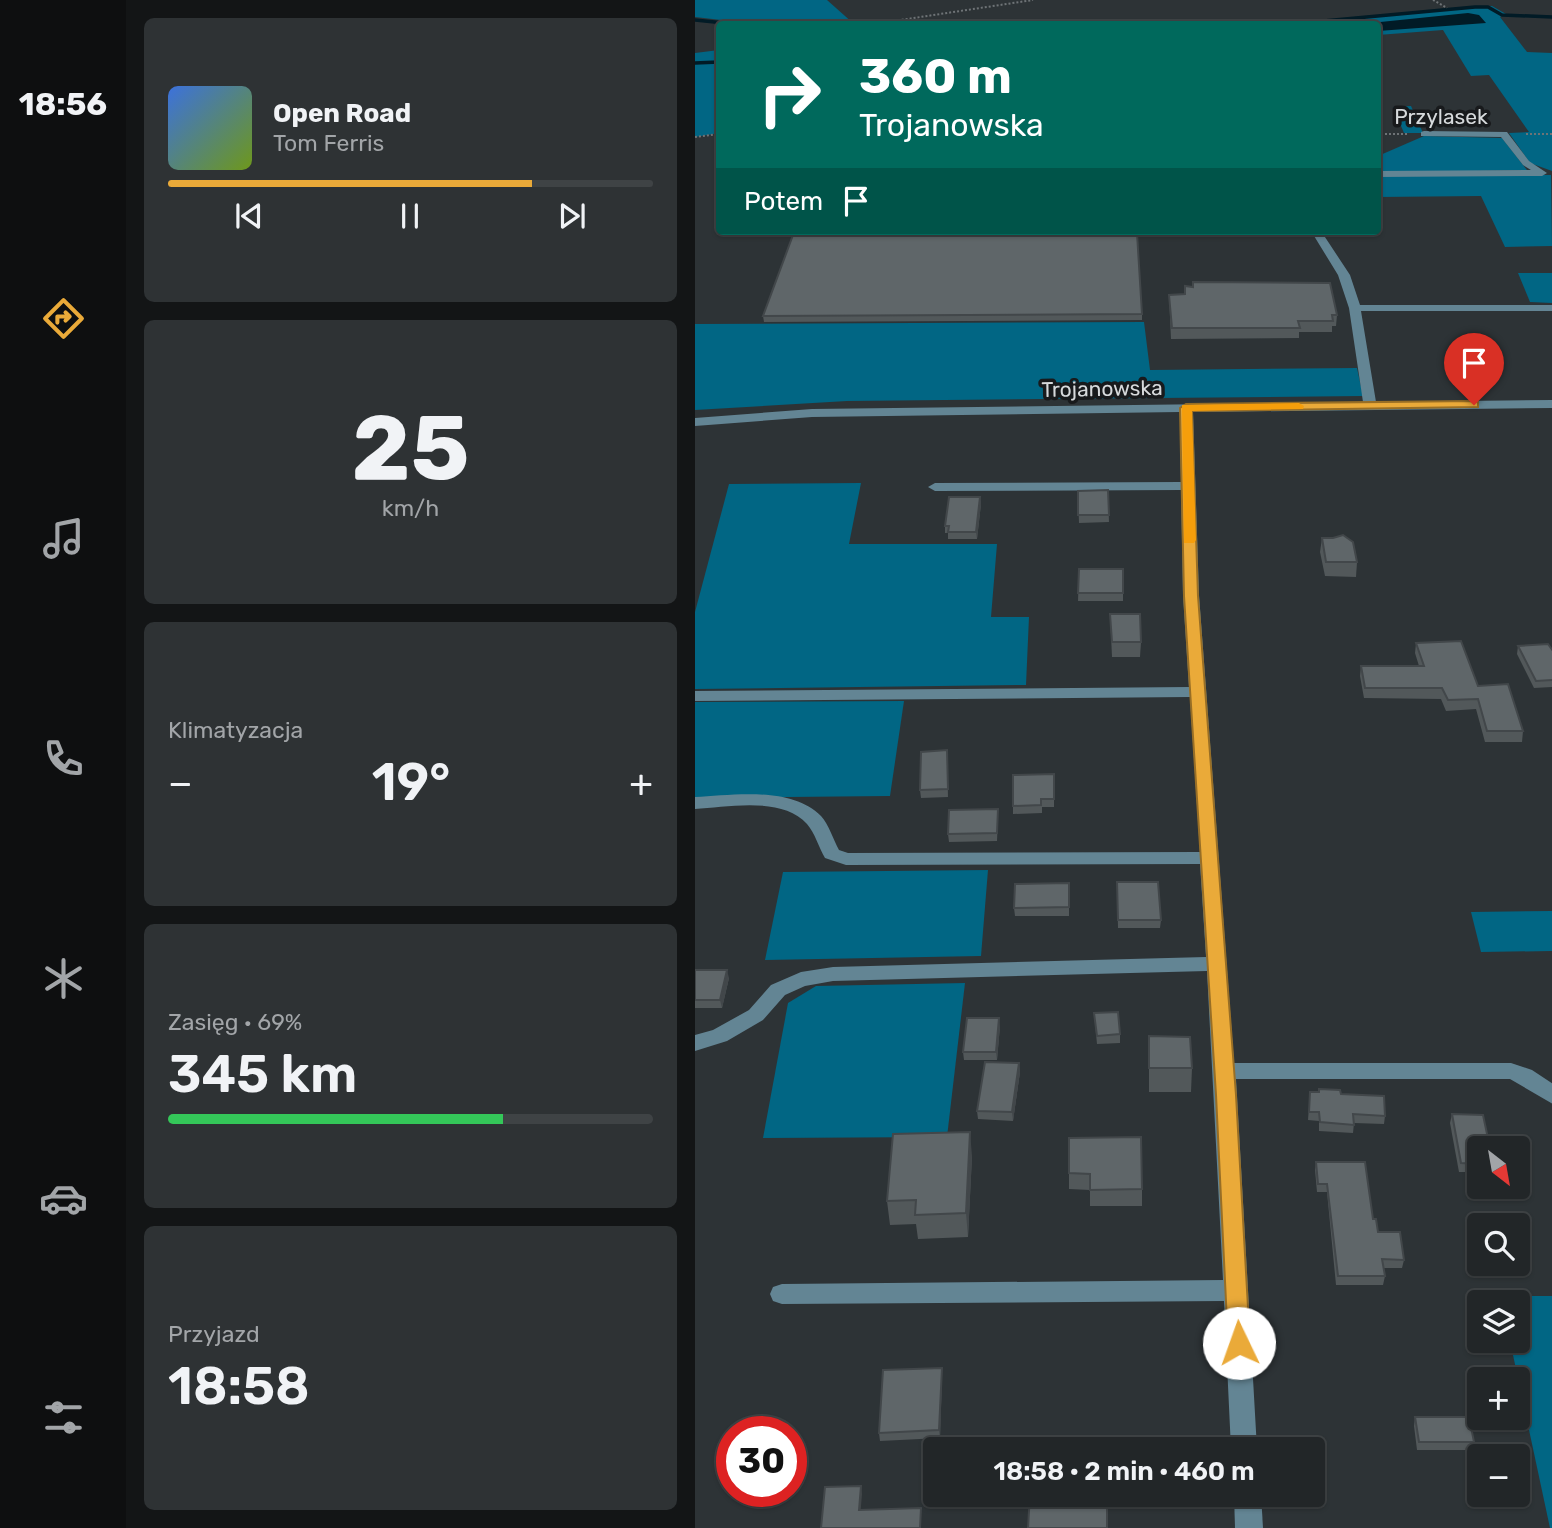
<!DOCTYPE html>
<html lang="pl">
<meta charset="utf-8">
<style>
:root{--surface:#222628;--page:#2e3234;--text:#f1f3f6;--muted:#a2a5a8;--line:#3f4345;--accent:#eaaa39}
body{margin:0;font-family:Rubik,sans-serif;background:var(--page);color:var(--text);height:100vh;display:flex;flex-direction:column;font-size:26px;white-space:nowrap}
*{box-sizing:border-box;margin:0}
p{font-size:23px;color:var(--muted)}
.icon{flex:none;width:38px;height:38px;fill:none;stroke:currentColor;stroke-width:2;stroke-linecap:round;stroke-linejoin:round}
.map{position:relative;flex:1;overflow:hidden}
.details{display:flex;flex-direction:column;gap:18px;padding:18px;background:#131516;width:569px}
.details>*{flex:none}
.guide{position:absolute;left:21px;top:21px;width:665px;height:214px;border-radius:7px;box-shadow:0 2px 5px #0004,0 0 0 2px var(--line);background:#00695c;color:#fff;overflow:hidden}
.needle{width:46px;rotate:149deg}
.fabs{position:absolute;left:772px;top:1136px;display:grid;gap:14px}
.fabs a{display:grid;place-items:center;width:63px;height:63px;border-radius:7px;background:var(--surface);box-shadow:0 2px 5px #0004,0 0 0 2px var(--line);font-size:35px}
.speed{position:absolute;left:21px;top:1416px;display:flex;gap:14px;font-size:35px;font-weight:700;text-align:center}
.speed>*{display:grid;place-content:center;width:91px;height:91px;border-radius:50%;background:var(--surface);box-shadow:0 2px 5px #0004,0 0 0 2px var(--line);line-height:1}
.speed .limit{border:10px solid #d22;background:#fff;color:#111}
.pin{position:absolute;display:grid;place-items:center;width:60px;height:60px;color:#fff;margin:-72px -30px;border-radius:50% 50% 50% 0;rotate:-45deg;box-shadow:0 0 7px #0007}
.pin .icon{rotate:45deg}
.me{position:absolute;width:77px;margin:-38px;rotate:357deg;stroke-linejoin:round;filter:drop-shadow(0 0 5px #0008)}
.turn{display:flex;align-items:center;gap:24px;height:147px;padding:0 28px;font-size:32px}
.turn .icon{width:91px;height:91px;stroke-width:2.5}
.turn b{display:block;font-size:49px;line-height:60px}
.then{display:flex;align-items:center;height:66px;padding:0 28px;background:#0003;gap:14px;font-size:26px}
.big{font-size:52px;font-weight:600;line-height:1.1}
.details .widget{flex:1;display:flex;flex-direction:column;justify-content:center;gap:10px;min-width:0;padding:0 24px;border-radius:10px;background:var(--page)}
.details .dial{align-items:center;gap:0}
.dial b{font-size:91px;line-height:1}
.song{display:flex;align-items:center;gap:21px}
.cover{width:84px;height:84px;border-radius:10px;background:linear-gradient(135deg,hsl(220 70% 55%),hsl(80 70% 35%))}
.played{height:7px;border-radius:4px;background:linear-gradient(90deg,var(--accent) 75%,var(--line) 75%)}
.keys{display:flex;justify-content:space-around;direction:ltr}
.heat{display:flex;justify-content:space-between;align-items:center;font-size:38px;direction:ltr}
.charge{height:10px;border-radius:5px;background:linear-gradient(90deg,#34c759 69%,var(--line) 0)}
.trip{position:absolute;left:228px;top:1437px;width:402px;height:70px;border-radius:7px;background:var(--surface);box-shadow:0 2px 5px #0004,0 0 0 2px var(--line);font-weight:600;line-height:70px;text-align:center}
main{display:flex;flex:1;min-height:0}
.menu{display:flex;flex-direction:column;width:126px;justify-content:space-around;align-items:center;background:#0e0f10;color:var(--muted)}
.menu .icon{width:49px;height:49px}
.menu .on{color:var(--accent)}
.menu b{font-size:32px;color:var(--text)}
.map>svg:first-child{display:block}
.green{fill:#016684}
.water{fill:#011b26}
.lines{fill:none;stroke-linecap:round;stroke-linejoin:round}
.stream{stroke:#011b26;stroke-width:3.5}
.path{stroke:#6e7376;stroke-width:2;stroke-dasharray:2 2;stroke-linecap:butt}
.minor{fill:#638594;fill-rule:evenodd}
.wall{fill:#52585a}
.shaded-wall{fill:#42474a}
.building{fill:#5f6669;stroke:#42474a;stroke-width:2}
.route{fill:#eaaa39;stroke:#986e25;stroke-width:2}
.slow{fill:#f59e0b}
.labels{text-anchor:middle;stroke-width:7;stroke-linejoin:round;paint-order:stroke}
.far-street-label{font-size:21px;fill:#d7dadc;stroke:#181a1c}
</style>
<main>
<nav class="menu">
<b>18:56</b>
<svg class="icon on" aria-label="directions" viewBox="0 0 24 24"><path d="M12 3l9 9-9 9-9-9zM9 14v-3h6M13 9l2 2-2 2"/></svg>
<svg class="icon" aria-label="music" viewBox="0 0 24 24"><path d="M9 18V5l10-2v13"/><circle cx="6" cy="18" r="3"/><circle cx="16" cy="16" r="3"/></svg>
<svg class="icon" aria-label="phone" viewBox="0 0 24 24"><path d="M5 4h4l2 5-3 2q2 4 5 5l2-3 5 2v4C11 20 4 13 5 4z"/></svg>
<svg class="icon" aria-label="climate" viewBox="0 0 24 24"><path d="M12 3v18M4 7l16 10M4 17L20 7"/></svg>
<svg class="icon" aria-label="car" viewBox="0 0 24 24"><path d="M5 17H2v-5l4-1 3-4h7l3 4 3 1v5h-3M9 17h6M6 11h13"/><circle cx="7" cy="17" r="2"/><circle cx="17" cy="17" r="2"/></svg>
<svg class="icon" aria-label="filters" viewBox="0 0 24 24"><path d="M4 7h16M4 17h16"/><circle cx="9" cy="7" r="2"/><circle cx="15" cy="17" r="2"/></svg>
</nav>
<section class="details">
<div class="widget">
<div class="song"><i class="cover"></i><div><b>Open Road</b><p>Tom Ferris</p></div></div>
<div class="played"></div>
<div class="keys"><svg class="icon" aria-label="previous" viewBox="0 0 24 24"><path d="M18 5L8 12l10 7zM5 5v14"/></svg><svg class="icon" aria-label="pause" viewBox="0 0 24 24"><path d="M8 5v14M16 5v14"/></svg><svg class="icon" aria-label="next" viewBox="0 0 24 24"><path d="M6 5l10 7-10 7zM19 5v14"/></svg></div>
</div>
<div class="widget dial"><b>25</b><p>km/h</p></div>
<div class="widget"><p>Klimatyzacja</p>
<div class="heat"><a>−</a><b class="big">19°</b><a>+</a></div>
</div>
<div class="widget"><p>Zasięg · 69%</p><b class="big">345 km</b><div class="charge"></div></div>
<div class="widget"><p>Przyjazd</p><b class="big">18:58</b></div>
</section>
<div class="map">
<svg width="858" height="1528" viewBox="0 0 858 1528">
<rect width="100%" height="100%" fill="#2d3336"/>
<!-- green -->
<g class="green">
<polygon points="0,0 132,0 159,24 61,24 0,17"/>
<polygon points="797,6 811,14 805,17 832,52 857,53 857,171 835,163 814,133 834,132 794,75 776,76 748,30 683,35 682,24 586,24"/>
<polygon points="24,50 24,133 0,137 0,53"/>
<polygon points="716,106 728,133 709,133 698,107"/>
<polygon points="729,136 807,138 832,170 683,173 683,156"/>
<polygon points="682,175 856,175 857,246 810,247 786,196 683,197"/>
<polygon points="823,273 857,273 857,303 835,302"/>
<polygon points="449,322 455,370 662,368 668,396 152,401 0,410 0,324"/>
<polygon points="166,483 154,544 302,544 296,617 334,617 331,685 0,689 0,612 34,484"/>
<polygon points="209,701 195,796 0,798 0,702"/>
<polygon points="293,870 286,956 70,960 88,872"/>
<polygon points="857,911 857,951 786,952 776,912"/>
<polygon points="270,983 252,1137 68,1138 93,1003 121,986"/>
<polygon points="806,1296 857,1296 857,1528 855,1528 815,1341 822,1340 822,1302 807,1302"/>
</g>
<!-- water -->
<polygon class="water" points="773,13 784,15 791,23 683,31 682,24 666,24"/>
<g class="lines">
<!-- stream -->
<g class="stream">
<polyline points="0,20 39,24"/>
<polyline points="596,24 780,7 793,7 807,15 858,17"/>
<polyline points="0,63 24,62"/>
</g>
<!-- path -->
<g class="path">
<polyline points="738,0 752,8"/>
<polyline points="179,24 338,0"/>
<polyline points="682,134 713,134"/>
<polyline points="831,134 858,134"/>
<polyline points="0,137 24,134"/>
</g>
<!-- minor -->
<g class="minor">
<polygon points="729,131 812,132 834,161 852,173 847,176 682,177 682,171 836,170 828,165 806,137 726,136 726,132"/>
<path d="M616 231H626L655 275 665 305H858V311H666L681 402 858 400V408L498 412 504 595 539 1063H816L837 1070 858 1084V1104L815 1079H541L562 1449H536L529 1301 87 1304 78 1301 75 1294 78 1287 87 1284 528 1280 512 971 138 981 110 986 90 995 68 1020 32 1041 0 1051V1035L18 1030 54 1010 76 985 106 972 138 967 511 957 505 864 151 865 130 858C124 848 120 833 112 824 87 796 33 807 0 809V797C38 795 96 786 126 816 134 825 138 839 144 850L153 853 505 852 495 697 0 701V691L494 687 488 595 486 490 240 491 233 487 240 483 486 482 485 412 117 417 0 426V418L117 409 668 402 654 308 643 275Z"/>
<polygon points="539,1494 566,1494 568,1528 540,1528"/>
</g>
</g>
<!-- wall -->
<g class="wall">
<polygon points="474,295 642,315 641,326 637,326 637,332 604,332 604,338 476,339"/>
<polygon points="447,314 447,320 69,322 68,316"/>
<polygon points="413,490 414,522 384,523 383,491"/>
<polygon points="285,497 286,504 282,539 253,539 253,533 250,533 250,526"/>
<polygon points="627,538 662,562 661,577 630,576 625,552"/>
<polygon points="384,569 428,569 428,601 383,601"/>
<polygon points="415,614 446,642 445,657 417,657"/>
<polygon points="721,643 783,686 828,731 827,742 790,742 781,709 751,711 746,699 669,698 665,676 666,666 724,666 720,653"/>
<polygon points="823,646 858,651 858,687 839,688 822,654"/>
<polygon points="252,750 253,797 226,798 225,790"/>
<polygon points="359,774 359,807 347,807 347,813 318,814 318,806"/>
<polygon points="303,817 302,841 254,842 253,834"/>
<polygon points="422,882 466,920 465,928 423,928"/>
<polygon points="374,883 374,916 320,916 319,908"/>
<polygon points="0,970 34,978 27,1008 0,1008"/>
<polygon points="399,1013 425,1034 425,1043 402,1044"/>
<polygon points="305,1026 302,1060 269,1060 268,1052"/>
<polygon points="454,1036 497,1068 496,1092 454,1092"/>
<polygon points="324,1063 325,1072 318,1121 283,1119 282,1111"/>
<polygon points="615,1092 646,1094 690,1116 689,1124 659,1123 658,1133 624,1131 624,1121 613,1120"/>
<polygon points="757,1114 784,1148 784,1172 764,1172 755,1123"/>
<polygon points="374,1138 447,1189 447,1206 395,1206 395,1190 374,1189"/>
<polygon points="277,1156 273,1237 223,1239 221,1224 195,1225 192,1201"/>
<polygon points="621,1162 678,1219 683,1232 709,1260 707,1268 688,1268 690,1276 688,1285 641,1285 632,1192 622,1192 620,1170"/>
<polygon points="247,1376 245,1438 185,1441 184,1433"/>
<polygon points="720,1417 779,1442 777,1450 722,1450 719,1426"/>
</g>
<!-- shaded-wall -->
<g class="shaded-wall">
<polygon points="285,497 286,504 282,539 281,532"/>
<polygon points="32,970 34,978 27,1008 25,1000"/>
<polygon points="304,1018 305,1026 302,1060 301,1052"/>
<polygon points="324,1063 325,1072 318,1121 317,1112"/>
<polygon points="275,1132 277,1156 273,1237 271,1213"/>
<polygon points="247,1368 247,1376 245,1438 244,1430"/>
<polygon points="166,1486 167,1494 165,1518 164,1510"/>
</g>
<!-- building -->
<g class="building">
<polygon points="442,233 447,314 68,316 98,235"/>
<polygon points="498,282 635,283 642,315 637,315 638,321 603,321 605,328 477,328 474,295 490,294 490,286 498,287"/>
<polygon points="413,490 414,515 383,515 383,491"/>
<polygon points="254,497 285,497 281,532 253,532 254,526 250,526"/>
<polygon points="648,535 658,542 662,562 631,562 627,538 638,538"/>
<polygon points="384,569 428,569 428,593 383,593"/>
<polygon points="415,614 445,614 446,642 417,642"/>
<polygon points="766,641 783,686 813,684 828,731 792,731 783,699 753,700 747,688 670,688 666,666 729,666 721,643"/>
<polygon points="853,644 858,651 858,680 841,681 823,646"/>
<polygon points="252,750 253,789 225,790 226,752"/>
<polygon points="359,774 359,799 346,799 346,805 318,806 318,775"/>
<polygon points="303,809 302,833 253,834 254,810"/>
<polygon points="422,882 463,882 466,920 423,920"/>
<polygon points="374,883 374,907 319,908 320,884"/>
<polygon points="0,970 32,970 25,1000 0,1000"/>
<polygon points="423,1012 425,1034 402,1036 399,1013"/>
<polygon points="272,1018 304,1018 301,1052 268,1052"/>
<polygon points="454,1036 495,1037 497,1068 454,1068"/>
<polygon points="290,1062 324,1063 317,1112 282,1111"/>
<polygon points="624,1089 645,1090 646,1094 689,1096 690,1116 658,1114 659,1125 625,1122 624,1112 614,1112 615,1092 624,1092"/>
<polygon points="757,1114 788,1115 795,1148 784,1148 784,1164 766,1163"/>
<polygon points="275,1132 271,1213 220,1215 221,1200 192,1201 198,1134"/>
<polygon points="446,1137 447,1189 395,1190 395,1174 374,1173 374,1138"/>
<polygon points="621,1162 670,1162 678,1219 681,1219 683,1232 705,1232 709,1260 687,1259 690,1276 643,1276 632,1184 623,1184"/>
<polygon points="247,1368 244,1430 184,1433 188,1370"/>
<polygon points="720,1417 774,1417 779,1442 724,1442"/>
<polygon points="166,1486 164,1510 226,1508 225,1528 126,1528 130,1487"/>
<polygon points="335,1494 385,1494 385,1504 412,1504 412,1528 333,1528"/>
</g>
<!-- route -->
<polygon class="route" points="779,401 783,402 783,407 497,411 503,596 541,1095 555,1343 552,1350 544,1353 536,1350 533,1343 521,1095 489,596 485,408 491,404"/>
<!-- slow -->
<polygon class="slow" points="604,403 609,406 608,409 497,411 501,540 499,543 489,543 487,405"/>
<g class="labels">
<!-- far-street labels -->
<g class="far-street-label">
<text x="746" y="124">Przylasek</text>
<text transform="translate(407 389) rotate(-1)" y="7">Trojanowska</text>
</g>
</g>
</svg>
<div class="fabs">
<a><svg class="needle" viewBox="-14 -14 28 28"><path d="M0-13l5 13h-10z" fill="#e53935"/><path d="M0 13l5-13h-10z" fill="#a2a5a8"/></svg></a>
<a><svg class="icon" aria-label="search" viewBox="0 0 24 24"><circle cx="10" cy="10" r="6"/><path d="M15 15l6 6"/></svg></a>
<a><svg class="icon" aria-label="layers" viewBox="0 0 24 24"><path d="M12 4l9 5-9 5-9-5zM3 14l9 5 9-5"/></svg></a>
<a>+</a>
<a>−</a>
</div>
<div class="speed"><div class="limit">30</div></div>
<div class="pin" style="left:779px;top:405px;background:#d93025"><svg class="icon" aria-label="arrive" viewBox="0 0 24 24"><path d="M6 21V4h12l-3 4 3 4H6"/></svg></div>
<svg class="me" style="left:544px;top:1343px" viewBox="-20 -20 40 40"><circle r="19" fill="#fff"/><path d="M0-13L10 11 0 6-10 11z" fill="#eaaa39"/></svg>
<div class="trip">18:58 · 2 min · 460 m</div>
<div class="guide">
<div class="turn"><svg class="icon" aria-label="right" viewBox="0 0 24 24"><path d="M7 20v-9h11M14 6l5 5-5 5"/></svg><div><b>360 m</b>Trojanowska</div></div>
<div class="then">Potem<svg class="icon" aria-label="arrive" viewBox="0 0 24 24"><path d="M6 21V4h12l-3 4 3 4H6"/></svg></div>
</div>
</div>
</main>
